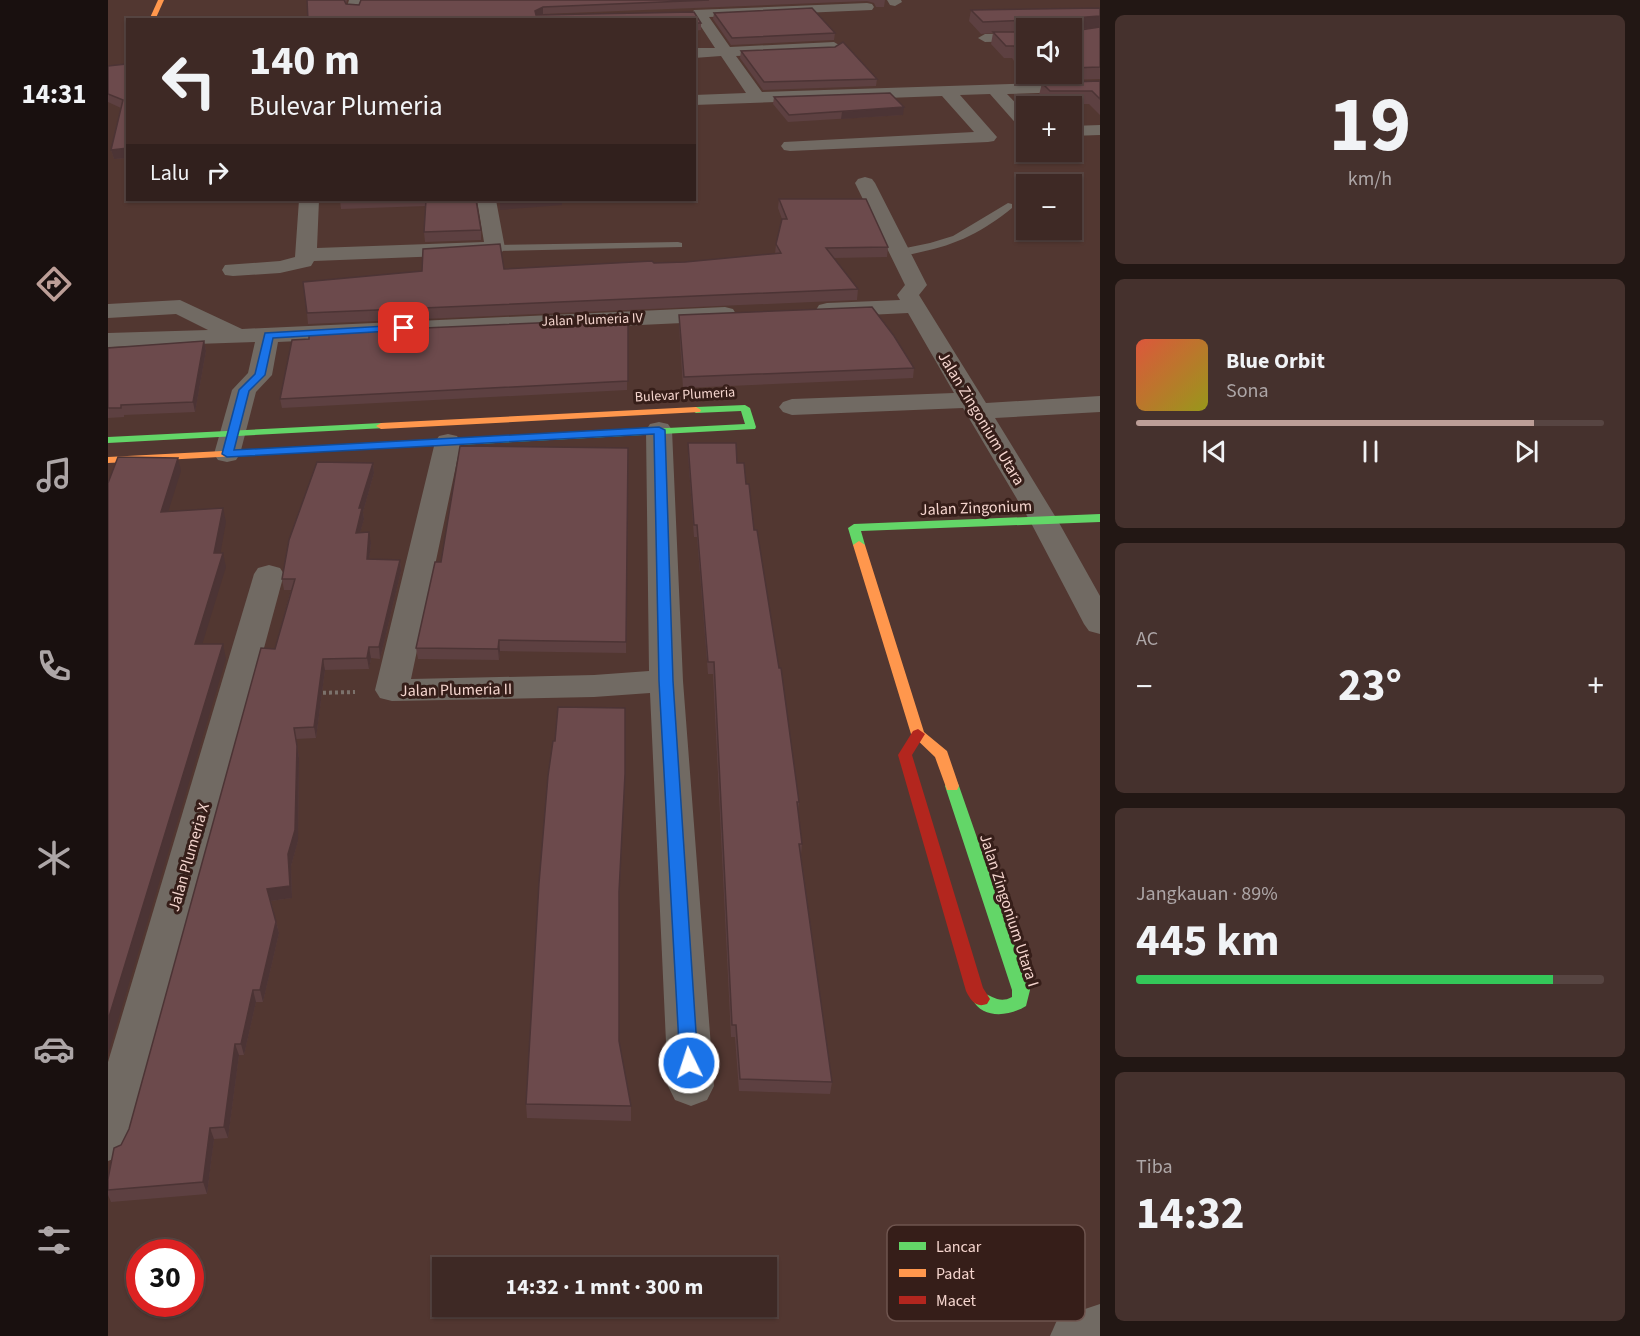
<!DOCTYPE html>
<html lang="id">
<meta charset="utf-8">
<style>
:root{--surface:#3e2925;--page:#45312d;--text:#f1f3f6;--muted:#ada6a7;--line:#574542;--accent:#bc9e97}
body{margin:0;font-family:"Source Sans 3",sans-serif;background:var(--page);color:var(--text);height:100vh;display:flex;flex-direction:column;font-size:22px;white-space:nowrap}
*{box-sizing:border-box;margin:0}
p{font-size:20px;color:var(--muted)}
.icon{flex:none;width:33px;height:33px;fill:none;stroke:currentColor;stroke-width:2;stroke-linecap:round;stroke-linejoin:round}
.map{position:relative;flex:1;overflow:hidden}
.sheet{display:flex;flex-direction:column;gap:15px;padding:15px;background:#221714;width:540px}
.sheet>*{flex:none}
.banner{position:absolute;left:18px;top:18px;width:570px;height:183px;border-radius:0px;box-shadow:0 2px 4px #0004,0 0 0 2px var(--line);background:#3e2925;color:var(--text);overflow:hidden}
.controls{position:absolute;left:908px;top:18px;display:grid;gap:12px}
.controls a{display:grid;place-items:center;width:66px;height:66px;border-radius:0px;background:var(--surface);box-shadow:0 2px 4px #0004,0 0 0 2px var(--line);font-size:30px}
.speed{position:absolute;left:18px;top:1239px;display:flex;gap:12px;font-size:30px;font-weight:700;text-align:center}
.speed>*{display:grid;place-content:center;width:78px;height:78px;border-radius:50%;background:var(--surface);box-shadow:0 2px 4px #0004,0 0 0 2px var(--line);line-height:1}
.speed .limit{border:9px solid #d22;background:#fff;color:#111}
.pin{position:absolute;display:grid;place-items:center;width:51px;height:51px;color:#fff;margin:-26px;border-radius:12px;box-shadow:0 3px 9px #0006}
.me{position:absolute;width:66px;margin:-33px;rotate:356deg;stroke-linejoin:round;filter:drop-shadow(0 0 4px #0008)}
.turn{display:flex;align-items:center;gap:21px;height:126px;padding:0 24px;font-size:27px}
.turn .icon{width:78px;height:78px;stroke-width:2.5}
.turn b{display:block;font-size:42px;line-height:51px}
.then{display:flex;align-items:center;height:57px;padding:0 24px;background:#0003;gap:12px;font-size:22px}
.big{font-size:45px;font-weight:700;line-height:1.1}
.sheet .widget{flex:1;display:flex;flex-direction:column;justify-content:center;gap:9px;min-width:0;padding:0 21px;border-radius:9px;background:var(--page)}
.sheet .dial{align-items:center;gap:0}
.dial b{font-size:78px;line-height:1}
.song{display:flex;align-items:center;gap:18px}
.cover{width:72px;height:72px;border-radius:9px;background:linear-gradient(135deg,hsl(10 70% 55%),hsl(60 70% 35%))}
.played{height:6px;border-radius:3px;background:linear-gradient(90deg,var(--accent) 85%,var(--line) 85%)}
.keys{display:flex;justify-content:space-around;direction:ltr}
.heat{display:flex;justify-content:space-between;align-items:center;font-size:33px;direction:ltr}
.charge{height:9px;border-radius:4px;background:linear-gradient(90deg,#34c759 89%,var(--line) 0)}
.trip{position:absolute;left:324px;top:1257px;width:345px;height:60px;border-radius:0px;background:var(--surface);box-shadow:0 2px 4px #0004,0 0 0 2px var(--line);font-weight:700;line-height:60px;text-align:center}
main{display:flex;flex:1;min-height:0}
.dock{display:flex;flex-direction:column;width:108px;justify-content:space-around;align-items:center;background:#19100f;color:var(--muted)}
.dock .icon{width:42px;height:42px}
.dock .on{color:var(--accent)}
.dock b{font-size:27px;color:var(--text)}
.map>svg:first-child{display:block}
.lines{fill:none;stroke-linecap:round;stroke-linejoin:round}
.path{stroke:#7c726c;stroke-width:4;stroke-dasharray:3 3;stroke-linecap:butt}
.lane{fill:#716a63;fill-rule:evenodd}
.street{fill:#716a63;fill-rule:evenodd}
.fast{fill:#63d668;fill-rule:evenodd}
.slow{fill:#ff974d;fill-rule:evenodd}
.jam{fill:#b3261e;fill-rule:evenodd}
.wall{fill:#5d4041;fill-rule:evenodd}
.shaded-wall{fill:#4c3435}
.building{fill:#6c4a4c;stroke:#4c3435;stroke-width:1.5}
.route{fill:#1a73e8;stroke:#114b97;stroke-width:1.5}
.labels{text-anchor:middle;stroke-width:6;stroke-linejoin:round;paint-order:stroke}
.far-street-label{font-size:14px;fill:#f5d5ce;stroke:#361e19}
.street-label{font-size:16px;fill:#f5d5ce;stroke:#361e19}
.key{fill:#361e19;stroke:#6f554f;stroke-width:1.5}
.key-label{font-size:16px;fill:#f5d5ce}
</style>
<main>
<nav class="dock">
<b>14:31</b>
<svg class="icon on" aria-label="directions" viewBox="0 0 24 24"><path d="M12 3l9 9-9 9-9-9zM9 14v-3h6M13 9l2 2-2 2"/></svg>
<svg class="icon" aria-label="music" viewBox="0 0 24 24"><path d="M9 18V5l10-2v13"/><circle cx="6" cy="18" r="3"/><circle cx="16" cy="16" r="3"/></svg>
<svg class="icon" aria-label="phone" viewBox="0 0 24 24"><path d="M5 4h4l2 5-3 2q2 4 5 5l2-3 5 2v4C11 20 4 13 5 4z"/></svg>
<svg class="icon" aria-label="climate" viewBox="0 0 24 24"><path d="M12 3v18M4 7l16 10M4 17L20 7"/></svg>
<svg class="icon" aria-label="car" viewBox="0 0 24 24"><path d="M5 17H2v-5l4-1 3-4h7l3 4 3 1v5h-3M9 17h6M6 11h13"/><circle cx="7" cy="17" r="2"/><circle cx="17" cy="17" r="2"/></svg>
<svg class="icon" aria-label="filters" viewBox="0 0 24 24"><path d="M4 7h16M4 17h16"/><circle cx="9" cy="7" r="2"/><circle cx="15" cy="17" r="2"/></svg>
</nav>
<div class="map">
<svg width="992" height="1336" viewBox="0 0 992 1336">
<rect width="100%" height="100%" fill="#523731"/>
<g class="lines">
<!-- path -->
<polyline class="path" points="209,693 247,692"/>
<!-- lane -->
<g class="lane">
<path d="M900 203 904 204V208C876 231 848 245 813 252 804 254 793 258 786 252L788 250 822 243 845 236Z"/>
<polygon points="570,242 574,243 574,247 387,251 381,248 387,245"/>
</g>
<!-- street -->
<g class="street">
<polygon points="241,0 255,0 251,10 241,10 239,7"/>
<polygon points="779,0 793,0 794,2 787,6 782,5"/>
<polygon points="759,3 764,4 766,7 764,10 601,17 622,47 726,42 734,47 726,52 628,56 654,92 992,81 992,91 899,94 918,114 918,129 912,128 882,94 852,95 889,137 886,141 880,142 682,151 676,150 673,146 676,142 866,132 834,96 586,105 586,95 638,93 613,56 586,58 586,48 607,48 584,13 586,10"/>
<polygon points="918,33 918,41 877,42 870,38 877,34"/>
<polygon points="992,125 992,135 963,136 963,126"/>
<polygon points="757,177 764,179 767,183 819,285 811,295 878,403 992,396 992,412 887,418 950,521 992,596 992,634 981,631 976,624 922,521 855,408 684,415 675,412 671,407 675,402 684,399 846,393 800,313 719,317 711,315 708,310 711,305 719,303 792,300 789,295 797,285 747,183 750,179"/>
<polygon points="191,200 211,200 209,248 376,242 369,200 388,200 397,248 394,252 387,254 206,261 203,266 172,273 125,276 117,275 114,270 117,265 172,261 187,257"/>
<polygon points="72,300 134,329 617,307 625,309 628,314 625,319 617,321 170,342 164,375 148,392 132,454 128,460 119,462 110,460 106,454 124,390 140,373 147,342 0,347 0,333 100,330 68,314 0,318 0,304"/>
<polygon points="551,422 560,424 564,430 575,681 606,1086 599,1100 583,1106 567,1100 560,1086 542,693 486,697 284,701 272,698 267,690 327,442 331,436 340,434 349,436 353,442 303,679 486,675 541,671 538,430 542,424"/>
<polygon points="161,565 172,568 176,574 23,1140 16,1155 0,1161 0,1062 146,574 150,568"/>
<polygon points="992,1304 992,1336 942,1336 950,1318"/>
</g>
<!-- fast -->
<g class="fast">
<polygon points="637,405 642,408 648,427 647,429 349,445 344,442 349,439 637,424 633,411 588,413 583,410 588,407"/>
<polygon points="273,423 278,426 277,428 0,443 0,437"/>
<polygon points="992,514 992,522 753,531 757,545 751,549 745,545 740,528 746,524"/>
<path d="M844 781 849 782 851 786 922 990 918 1006C902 1016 875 1020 864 999L867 994 873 992C885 996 891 1004 904 997V990L837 786 839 782Z"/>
</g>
<!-- slow -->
<g class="slow">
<polygon points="50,0 56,0 47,20 41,20"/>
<polygon points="588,407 593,410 592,412 273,429 268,426 273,423"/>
<polygon points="349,439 354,442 353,444 0,463 0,457"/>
<polygon points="751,541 757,545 816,732 839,751 851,786 849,790 839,790 827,757 803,734 745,545"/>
</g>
<!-- jam -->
<path class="jam" d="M810 729 817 734 804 755 875 988 882 999 879 1004C868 1008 863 1001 858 991L790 755 805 731Z"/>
</g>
<!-- wall -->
<g class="wall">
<polygon points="199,0 239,0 238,4 251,5 253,0 777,0 776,7 768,7 766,3 759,1 435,14 433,15 586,12 593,23 593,30 586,31 586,20 200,20"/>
<path d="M992 8V27L965 30 966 31 992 27V79L920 81 904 58H896L883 44 885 33 873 34 861 21 863 10ZM918 28H963V74H918Z"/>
<polygon points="606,13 727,33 726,40 623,45 605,19"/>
<polygon points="633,51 769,79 768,86 655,90 632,58"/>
<polygon points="20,61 20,158 6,159 3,150 13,108 0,102 0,66 18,64"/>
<polygon points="992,81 992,115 981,104 939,104 931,95 934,83"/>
<polygon points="666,97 795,115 680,122 665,104"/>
<polygon points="671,199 780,247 779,257 726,258 750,289 749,300 200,324 199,313 396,269 577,262 667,254 668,244 674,219 670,208"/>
<polygon points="232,200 368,200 373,230 373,240 317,242 316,232 318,206 233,209"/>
<polygon points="571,315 806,368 805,378 575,388 571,325"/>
<polygon points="520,319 519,390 174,408 172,399 201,339"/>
<polygon points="96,341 98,351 87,412 16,415 16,417 0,418 0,348"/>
<polygon points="580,443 629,463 638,484 691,802 690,810 694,844 693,855 724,1082 722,1094 631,1091 627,1037 623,1037 605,674 600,674 589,537 586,537 580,454"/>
<polygon points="520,448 518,653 392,651 391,660 310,659 308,648 333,562"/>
<polygon points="265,463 266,473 255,512 256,519 252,533 263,543 261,560 292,560 293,571 272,659 263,658 261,669 217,670 208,738 188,739 191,758 190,841 183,866 184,898 163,901 171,933 155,1002 148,1002 136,1055 131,1055 120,1138 106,1139 99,1194 3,1202 0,1195 0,1179 13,1145 21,1129 167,649 183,590 176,590 174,579"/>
<polygon points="516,789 511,904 511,1041 523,1106 523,1121 419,1118 418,1104"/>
</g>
<!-- shaded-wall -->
<g class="shaded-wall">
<polygon points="435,7 435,14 427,18 427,11"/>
<polygon points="992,16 992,27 963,30 963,20 965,18"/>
<polygon points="796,107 795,115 733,119 734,112"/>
<polygon points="20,148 20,158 6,159 3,150"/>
<polygon points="411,200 454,200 454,205 392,210 392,201"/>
<polygon points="96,341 98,351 87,412 85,402"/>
<polygon points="70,458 73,471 56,525 53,512"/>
<polygon points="265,463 266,473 255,512 256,519 249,544 248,533 251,508"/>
<polygon points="115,508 118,522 110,567 106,553"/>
<polygon points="261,532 263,543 260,570 259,559"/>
<polygon points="115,553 118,567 90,658 87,644"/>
<polygon points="292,560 293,571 272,659 271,647"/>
<polygon points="391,640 392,651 391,660 390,649"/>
<polygon points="115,644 118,659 0,1054 0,1020"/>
<polygon points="261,647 263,658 261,669 259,658"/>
<polygon points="215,659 217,670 208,738 206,727"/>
<polygon points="186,728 191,758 190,841 183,866 184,898 162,901 159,889 180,854"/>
<polygon points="168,922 171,933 155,1002 152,990"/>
<polygon points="145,990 148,1002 136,1055 133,1044"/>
<polygon points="127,1044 131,1055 120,1138 116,1127"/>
<polygon points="102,1128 106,1139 99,1194 95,1182"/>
</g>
<!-- building -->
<g class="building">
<polygon points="199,0 236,0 238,4 251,5 253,0 601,0 435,7 427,11 428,15 586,12 593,23 586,23 586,20 200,20"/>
<polygon points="704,8 727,33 624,38 606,13"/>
<polygon points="992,8 992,16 965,18 963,20 963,28 966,31 992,27 992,67 963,68 963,28 922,28 922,20 875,22 863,10"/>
<polygon points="885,32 918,32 918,63 906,46 898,46"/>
<polygon points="735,42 769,79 656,82 633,51 727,47"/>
<polygon points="20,61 20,148 3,150 15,100 0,94 0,66 18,64"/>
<polygon points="992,81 992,99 984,91 942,91 934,83"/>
<polygon points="782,93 796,107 681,115 666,97"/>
<polygon points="671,199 758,199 780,247 718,248 750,289 199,313 195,282 314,271 315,249 392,244 396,269 544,261 546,263 577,262 673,253 668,244 674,219 679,219"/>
<polygon points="318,200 368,200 373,230 316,232"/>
<polygon points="391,200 411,200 392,201"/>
<polygon points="764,307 786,336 806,368 576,377 571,315"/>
<polygon points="520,319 520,381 172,399 184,340 201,339 201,333"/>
<polygon points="96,341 85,402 13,405 13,408 0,408 0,348"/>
<polygon points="580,443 628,443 629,463 636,463 638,484 641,484 646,530 649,530 671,668 673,668 691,802 689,802 694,844 691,844 724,1082 632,1079 628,1025 624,1025 606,662 600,662 589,525 586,525"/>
<polygon points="352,446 520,448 518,642 391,640 390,649 308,648 327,562 333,562"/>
<polygon points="10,457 70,458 53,512 115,508 106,553 115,553 87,644 115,644 0,1020 0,483"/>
<polygon points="209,462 265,463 251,508 254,508 248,533 261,532 259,559 292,560 271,647 261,647 259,658 215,659 206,727 186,728 189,746 187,830 180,854 182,886 159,889 168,922 152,990 145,990 133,1044 127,1044 116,1127 102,1128 95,1182 0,1190 0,1179 6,1148 13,1145 21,1129 153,648 167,649 187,579 174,579 181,540"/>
<polygon points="450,707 517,708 517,774 511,892 511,1041 523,1106 418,1104 431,883 440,776 445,741 447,741"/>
</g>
<!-- route -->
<polygon class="route" points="296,325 300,328 299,330 165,338 157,375 141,391 126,450 551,427 557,430 565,681 590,1063 588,1068 581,1071 575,1068 572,1063 551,681 546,434 119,457 114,454 131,390 147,374 157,333"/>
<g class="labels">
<!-- far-street labels -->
<g class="far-street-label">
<text transform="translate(484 319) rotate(-2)" y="5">Jalan Plumeria IV</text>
<text transform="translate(577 394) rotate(-3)" y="5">Bulevar Plumeria</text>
</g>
<!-- street labels -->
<g class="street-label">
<text transform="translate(874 418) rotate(59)" y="6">Jalan Zingonium Utara</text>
<text transform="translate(868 507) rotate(-2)" y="6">Jalan Zingonium</text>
<text transform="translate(348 689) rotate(-1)" y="6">Jalan Plumeria II</text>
<text transform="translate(80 857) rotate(-74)" y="6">Jalan Plumeria X</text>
<text transform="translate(902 910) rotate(72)" y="6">Jalan Zingonium Utara I</text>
</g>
</g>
<!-- legend -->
<rect x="779" y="1225" width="198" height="96" rx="9" class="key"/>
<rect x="791" y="1242" width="27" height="8" fill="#63d668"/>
<rect x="791" y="1269" width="27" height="8" fill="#ff974d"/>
<rect x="791" y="1296" width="27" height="8" fill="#b3261e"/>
<g class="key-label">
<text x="828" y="1252">Lancar</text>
<text x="828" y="1279">Padat</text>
<text x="828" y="1306">Macet</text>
</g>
</svg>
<div class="controls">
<a><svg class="icon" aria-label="sound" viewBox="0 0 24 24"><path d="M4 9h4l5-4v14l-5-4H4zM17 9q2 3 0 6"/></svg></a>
<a>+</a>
<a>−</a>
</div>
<div class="speed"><div class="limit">30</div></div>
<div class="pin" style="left:296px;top:328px;background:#d93025"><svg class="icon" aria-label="arrive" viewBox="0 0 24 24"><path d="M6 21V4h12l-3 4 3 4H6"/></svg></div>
<svg class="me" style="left:581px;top:1063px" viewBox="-20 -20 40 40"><circle r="17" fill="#1a73e8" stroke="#fff" stroke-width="3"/><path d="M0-11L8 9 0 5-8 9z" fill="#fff"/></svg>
<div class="trip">14:32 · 1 mnt · 300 m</div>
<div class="banner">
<div class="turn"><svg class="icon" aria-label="left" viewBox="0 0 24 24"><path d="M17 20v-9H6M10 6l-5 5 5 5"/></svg><div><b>140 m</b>Bulevar Plumeria</div></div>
<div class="then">Lalu<svg class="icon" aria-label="right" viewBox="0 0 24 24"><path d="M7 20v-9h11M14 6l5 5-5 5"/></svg></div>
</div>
</div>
<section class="sheet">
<div class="widget dial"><b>19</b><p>km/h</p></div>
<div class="widget">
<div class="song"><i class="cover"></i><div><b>Blue Orbit</b><p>Sona</p></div></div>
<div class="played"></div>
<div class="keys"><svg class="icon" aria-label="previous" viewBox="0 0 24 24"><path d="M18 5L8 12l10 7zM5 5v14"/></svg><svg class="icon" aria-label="pause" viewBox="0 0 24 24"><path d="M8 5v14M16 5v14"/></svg><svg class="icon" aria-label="next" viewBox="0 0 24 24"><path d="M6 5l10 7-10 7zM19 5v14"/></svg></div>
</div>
<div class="widget"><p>AC</p>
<div class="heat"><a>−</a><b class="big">23°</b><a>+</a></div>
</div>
<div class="widget"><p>Jangkauan · 89%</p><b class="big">445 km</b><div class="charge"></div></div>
<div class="widget"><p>Tiba</p><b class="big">14:32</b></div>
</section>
</main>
